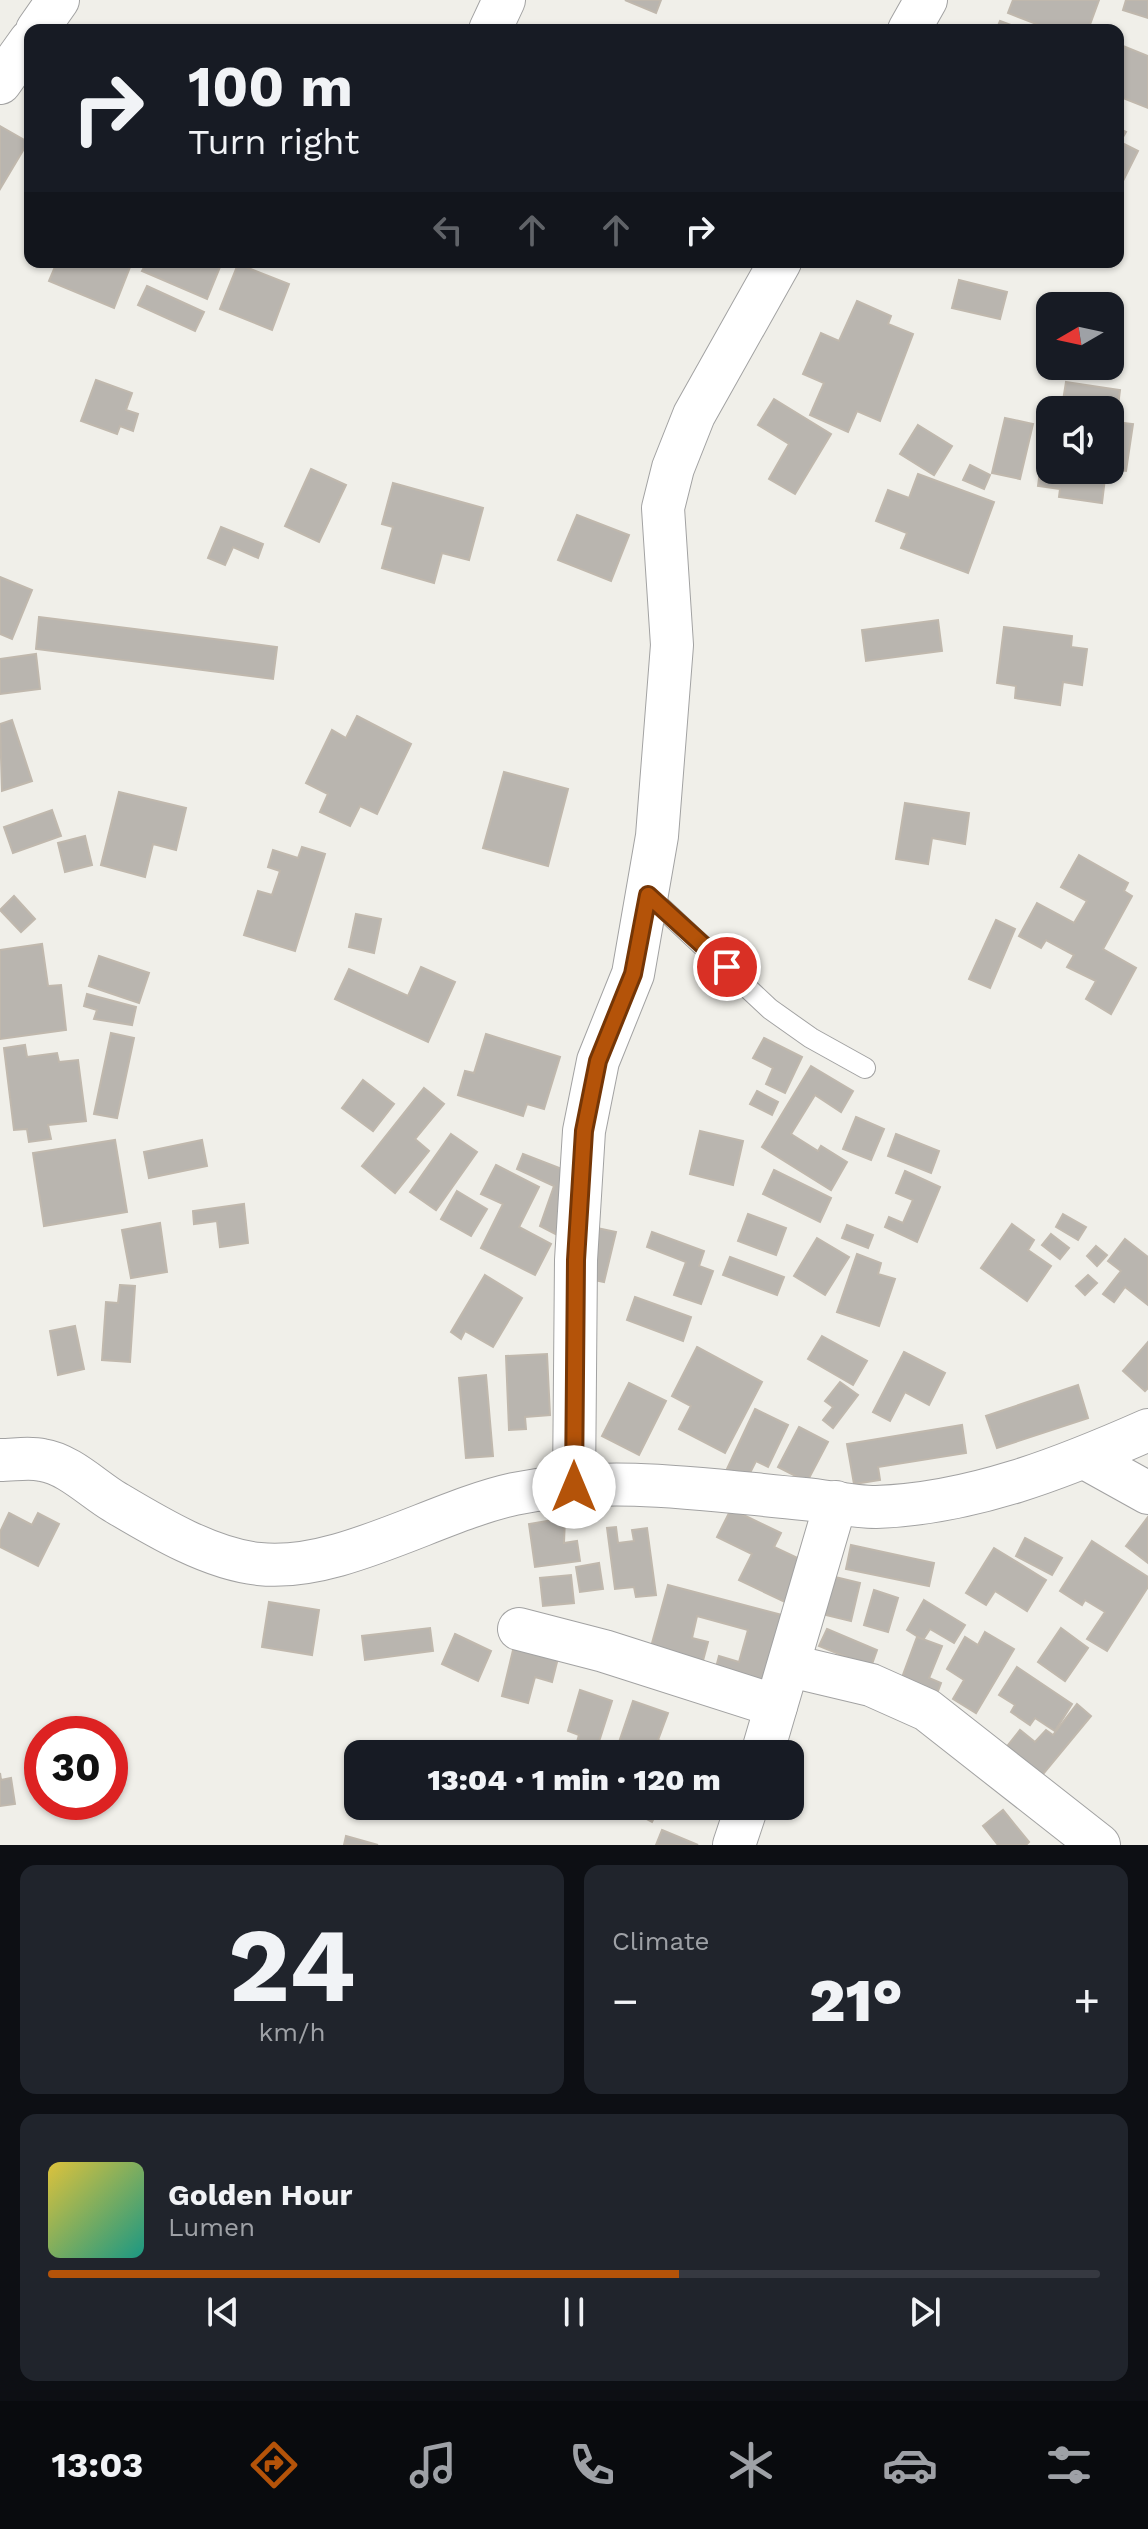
<!DOCTYPE html>
<meta charset="utf-8">
<style>
:root{--surface:#171b24;--page:#20242c;--text:#f1f3f6;--muted:#9ea1a6;--line:#363941;--accent:#b45309}
body{margin:0;font-family:"Work Sans",sans-serif;background:var(--page);color:var(--text);height:100vh;display:flex;flex-direction:column;font-size:30px;white-space:nowrap}
*{box-sizing:border-box;margin:0}
p{font-size:26px;color:var(--muted)}
.icon{flex:none;width:44px;height:44px;fill:none;stroke:currentColor;stroke-width:2;stroke-linecap:round;stroke-linejoin:round}
.map{position:relative;height:1845px;overflow:hidden}
.panel{display:flex;flex-direction:column;gap:20px;padding:20px;background:#0d0f14;flex:1}
.panel>*{flex:none}
.hud{position:absolute;left:24px;top:24px;width:1100px;height:244px;border-radius:16px;box-shadow:0 2px 6px #0004;background:#171b24;color:var(--text);overflow:hidden}
.needle{width:52px;rotate:261deg}
.fabs{position:absolute;left:1036px;top:292px;display:grid;gap:16px}
.fabs a{display:grid;place-items:center;width:88px;height:88px;border-radius:16px;background:var(--surface);box-shadow:0 2px 6px #0004;font-size:40px}
.speed{position:absolute;left:24px;top:1716px;display:flex;gap:16px;font-size:40px;font-weight:700;text-align:center}
.speed>*{display:grid;place-content:center;width:104px;height:104px;border-radius:50%;background:var(--surface);box-shadow:0 2px 6px #0004;line-height:1}
.speed .limit{border:12px solid #d22;background:#fff;color:#111}
.pin{position:absolute;display:grid;place-items:center;width:68px;height:68px;color:#fff;margin:-34px;border:4px solid #fff;border-radius:50%;box-shadow:0 2px 8px #0007}
.me{position:absolute;width:88px;margin:-44px;rotate:0deg;stroke-linejoin:round;filter:drop-shadow(0 0 6px #0008)}
.turn{display:flex;align-items:center;gap:28px;height:168px;padding:0 32px;font-size:36px}
.turn .icon{width:104px;height:104px;stroke-width:2.5}
.turn b{display:block;font-size:56px;line-height:68px}
.lanes{display:flex;align-items:center;height:76px;padding:0 32px;background:#0003;justify-content:center;gap:40px;direction:ltr}
.lanes .off{opacity:.35}
.big{font-size:60px;font-weight:800;line-height:1.1}
.panel .card{flex:1;display:flex;flex-direction:column;justify-content:center;gap:12px;min-width:0;padding:0 28px;border-radius:16px;background:var(--page)}
.panel .dial{align-items:center;gap:0}
.dial b{font-size:104px;line-height:1}
.song{display:flex;align-items:center;gap:24px}
.cover{width:96px;height:96px;border-radius:12px;background:linear-gradient(135deg,hsl(50 70% 55%),hsl(170 70% 35%))}
.played{height:8px;border-radius:4px;background:linear-gradient(90deg,var(--accent) 60%,var(--line) 60%)}
.keys{display:flex;justify-content:space-around;direction:ltr}
.heat{display:flex;justify-content:space-between;align-items:center;font-size:44px;direction:ltr}
.panel .tiles{flex:1;display:grid;gap:20px;grid-template-columns:1fr 1fr}
.card:last-child{grid-column:span 2}
.trip{position:absolute;left:344px;top:1740px;width:460px;height:80px;border-radius:16px;background:var(--surface);box-shadow:0 2px 6px #0004;font-weight:800;line-height:80px;text-align:center}
.tab-bar{display:flex;height:128px;justify-content:space-around;align-items:center;background:#090b0e;color:var(--muted)}
.tab-bar .icon{width:56px;height:56px}
.tab-bar .selected{color:var(--accent)}
.tab-bar b{font-size:36px;color:var(--text)}
.map>svg:first-child{display:block}
.building{fill:#b9b5af;stroke:#c0b8ad;stroke-width:2}
.lines{fill:none;stroke-linecap:round;stroke-linejoin:round}
.service-casing{stroke:#a2a2a2;stroke-width:22}
.minor-casing{stroke:#a2a2a2;stroke-width:44}
.service{stroke:#fff;stroke-width:20}
.minor{stroke:#fff;stroke-width:42}
.route-casing{stroke:#753606;stroke-width:20}
.route{stroke:#b45309;stroke-width:14}
</style>
<div class="map">
<svg width="1148" height="1845" viewBox="0 0 1148 1845">
<rect width="100%" height="100%" fill="#f0efe9"/>
<!-- building -->
<g class="building">
<polygon points="625,0 661,0 656,13"/>
<polygon points="1013,0 1099,0 1088,30 1052,30 1008,13"/>
<polygon points="1126,0 1148,0 1148,18 1123,10"/>
<polygon points="1000,21 1025,30 996,30"/>
<polygon points="1118,44 1148,56 1148,108 1118,96"/>
<polygon points="0,126 28,142 0,189"/>
<polygon points="1118,128 1126,132 1120,142 1138,151 1122,183 1118,181"/>
<polygon points="57,262 132,262 114,308 49,281"/>
<polygon points="147,262 222,262 207,299 142,271"/>
<polygon points="238,264 289,284 272,330 220,309"/>
<polygon points="959,280 1007,292 1000,319 952,308"/>
<polygon points="147,286 204,312 195,331 138,305"/>
<polygon points="857,301 891,316 888,324 913,334 880,421 857,411 848,432 810,415 824,383 803,374 821,333 839,341"/>
<polygon points="1050,319 1050,359 1042,357"/>
<polygon points="96,380 132,393 126,410 138,414 133,431 120,426 117,434 81,421"/>
<polygon points="1066,382 1120,390 1116,422 1133,424 1126,471 1110,469 1110,410 1050,410 1050,470 1106,470 1102,503 1059,497 1060,489 1038,486 1049,405 1062,407"/>
<polygon points="774,399 831,434 795,494 769,479 789,444 758,425"/>
<polygon points="1005,418 1033,424 1020,479 992,473"/>
<polygon points="918,425 952,446 934,475 900,454"/>
<polygon points="970,465 990,475 984,489 963,480"/>
<polygon points="311,469 346,485 319,542 285,526"/>
<polygon points="918,474 994,502 968,573 901,548 907,533 876,521 888,490 909,498"/>
<polygon points="393,483 483,508 469,560 442,553 434,583 382,568 393,527 382,524"/>
<polygon points="577,515 629,535 611,581 558,560"/>
<polygon points="221,527 263,544 258,558 233,547 225,565 208,558"/>
<polygon points="0,577 32,590 12,639 0,634"/>
<polygon points="39,617 277,647 273,679 36,649"/>
<polygon points="938,620 942,651 866,661 862,630"/>
<polygon points="1004,627 1072,636 1071,647 1087,649 1082,685 1063,682 1060,705 1015,698 1016,686 997,683"/>
<polygon points="36,654 40,689 0,694 0,659"/>
<polygon points="357,716 411,744 377,814 360,806 350,826 320,812 328,794 306,783 332,730 346,738"/>
<polygon points="12,720 32,781 2,791 0,724"/>
<polygon points="504,772 568,789 548,866 483,848"/>
<polygon points="119,792 186,808 176,850 153,844 145,877 101,865"/>
<polygon points="905,803 969,813 965,844 932,838 928,864 896,859"/>
<polygon points="52,810 61,836 13,853 4,827"/>
<polygon points="85,836 92,865 65,872 58,843"/>
<polygon points="302,847 325,854 295,951 244,935 258,891 272,895 280,871 268,867 273,850 298,858"/>
<polygon points="1079,855 1128,883 1124,891 1132,896 1103,949 1136,968 1111,1014 1086,999 1096,981 1067,967 1074,955 1046,940 1041,948 1019,936 1037,903 1074,923 1087,901 1061,887"/>
<polygon points="14,896 35,919 21,932 0,910"/>
<polygon points="356,914 381,919 374,953 349,947"/>
<polygon points="996,920 1015,929 990,988 969,979"/>
<polygon points="42,944 48,986 61,985 66,1030 0,1039 0,950"/>
<polygon points="99,956 149,973 139,1003 89,986"/>
<polygon points="421,967 455,982 428,1042 335,999 349,969 408,996"/>
<polygon points="87,994 136,1007 132,1025 94,1019 97,1010 84,1006"/>
<polygon points="111,1033 134,1038 117,1118 94,1114"/>
<polygon points="486,1034 560,1057 544,1109 527,1104 523,1116 458,1095 465,1071 474,1073"/>
<polygon points="764,1038 802,1057 785,1093 766,1084 773,1068 753,1058"/>
<polygon points="25,1045 27,1057 57,1053 59,1062 78,1060 86,1121 48,1125 51,1139 29,1142 27,1129 14,1130 4,1048"/>
<polygon points="811,1066 853,1091 841,1112 815,1095 791,1134 818,1151 821,1146 847,1162 831,1190 762,1147"/>
<polygon points="363,1080 394,1104 373,1131 342,1108"/>
<polygon points="424,1088 444,1104 415,1139 429,1151 395,1193 362,1166"/>
<polygon points="757,1091 778,1102 772,1115 750,1104"/>
<polygon points="856,1117 884,1129 871,1160 843,1149"/>
<polygon points="700,1131 743,1141 733,1185 690,1174"/>
<polygon points="451,1134 477,1152 436,1210 410,1192"/>
<polygon points="896,1134 939,1151 931,1173 888,1156"/>
<polygon points="115,1140 127,1212 44,1226 33,1153"/>
<polygon points="202,1140 207,1166 149,1178 144,1152"/>
<polygon points="523,1154 572,1173 563,1238 540,1226 554,1186 517,1169"/>
<polygon points="496,1165 539,1187 519,1227 551,1244 535,1275 481,1248 503,1204 481,1194"/>
<polygon points="774,1170 831,1198 820,1222 763,1194"/>
<polygon points="905,1171 940,1187 917,1242 885,1227 889,1217 903,1223 913,1200 896,1193"/>
<polygon points="457,1191 487,1209 471,1236 441,1219"/>
<polygon points="244,1204 248,1243 220,1247 217,1221 194,1224 193,1211"/>
<polygon points="748,1214 786,1228 776,1255 738,1241"/>
<polygon points="1063,1214 1086,1227 1078,1240 1056,1227"/>
<polygon points="160,1223 167,1272 131,1278 122,1230"/>
<polygon points="1012,1224 1034,1240 1028,1250 1051,1266 1027,1301 981,1268"/>
<polygon points="847,1225 873,1235 868,1248 842,1238"/>
<polygon points="597,1228 616,1232 604,1282 585,1278"/>
<polygon points="652,1232 704,1251 699,1266 713,1271 701,1304 674,1295 686,1262 647,1247"/>
<polygon points="1051,1234 1069,1248 1060,1259 1042,1245"/>
<polygon points="817,1238 849,1257 825,1295 794,1276"/>
<polygon points="1125,1239 1148,1257 1148,1305 1125,1287 1114,1302 1103,1294 1121,1271 1108,1261"/>
<polygon points="1096,1246 1107,1255 1097,1266 1087,1256"/>
<polygon points="857,1254 881,1263 878,1274 895,1279 879,1326 837,1312"/>
<polygon points="730,1257 784,1277 777,1295 723,1275"/>
<polygon points="485,1275 522,1298 493,1347 465,1331 461,1339 451,1332"/>
<polygon points="1088,1275 1097,1283 1085,1295 1076,1286"/>
<polygon points="120,1285 135,1286 130,1362 102,1360 106,1302 118,1303"/>
<polygon points="635,1297 691,1317 683,1341 627,1320"/>
<polygon points="75,1326 84,1369 58,1375 50,1331"/>
<polygon points="822,1336 867,1361 853,1385 808,1359"/>
<polygon points="1148,1342 1148,1388 1145,1391 1123,1371"/>
<polygon points="697,1347 762,1382 725,1453 679,1429 691,1406 672,1396"/>
<polygon points="904,1352 945,1373 929,1405 905,1392 890,1421 873,1412"/>
<polygon points="547,1354 550,1415 525,1417 526,1429 509,1430 506,1356"/>
<polygon points="486,1375 493,1456 466,1458 459,1378"/>
<polygon points="840,1382 858,1395 833,1428 823,1420 833,1407 825,1401"/>
<polygon points="629,1383 666,1401 639,1455 602,1436"/>
<polygon points="1078,1385 1088,1418 997,1448 986,1416"/>
<polygon points="755,1409 788,1425 768,1467 756,1461 746,1481 726,1471"/>
<polygon points="962,1425 966,1453 878,1467 880,1480 854,1484 847,1444"/>
<polygon points="799,1427 828,1442 807,1482 778,1467"/>
<polygon points="731,1509 781,1533 774,1547 806,1562 787,1603 739,1580 752,1554 717,1537"/>
<polygon points="9,1513 32,1525 38,1513 59,1524 38,1566 0,1547 0,1532"/>
<polygon points="1148,1517 1148,1563 1126,1546"/>
<polygon points="565,1518 564,1543 577,1541 580,1561 535,1567 529,1524"/>
<polygon points="616,1527 618,1543 634,1541 632,1530 647,1528 656,1595 636,1597 634,1587 615,1589 607,1528"/>
<polygon points="1025,1538 1062,1558 1052,1575 1016,1556"/>
<polygon points="1092,1541 1148,1577 1148,1587 1107,1651 1087,1639 1105,1612 1085,1600 1082,1605 1060,1591"/>
<polygon points="851,1545 934,1563 929,1586 846,1569"/>
<polygon points="994,1548 1046,1580 1027,1611 995,1591 986,1605 966,1593"/>
<polygon points="599,1563 603,1589 580,1592 576,1567"/>
<polygon points="571,1575 574,1603 543,1606 540,1578"/>
<polygon points="831,1576 860,1583 851,1621 822,1614"/>
<polygon points="668,1585 782,1615 762,1688 714,1675 719,1656 739,1662 748,1630 697,1616 692,1638 708,1642 701,1668 649,1654"/>
<polygon points="874,1590 898,1598 888,1632 864,1625"/>
<polygon points="924,1600 965,1625 954,1643 930,1629 923,1640 907,1630"/>
<polygon points="269,1602 319,1610 312,1655 262,1647"/>
<polygon points="430,1628 433,1651 365,1660 362,1636"/>
<polygon points="1061,1628 1088,1648 1065,1681 1038,1662"/>
<polygon points="827,1629 877,1650 871,1667 819,1646"/>
<polygon points="985,1632 1014,1649 976,1713 953,1699 964,1680 947,1669 965,1637 978,1645"/>
<polygon points="455,1634 491,1651 478,1681 442,1664"/>
<polygon points="917,1637 942,1646 929,1678 941,1683 933,1704 897,1691"/>
<polygon points="514,1646 558,1658 552,1682 535,1677 528,1703 502,1696"/>
<polygon points="1017,1667 1072,1704 1055,1731 1035,1718 1030,1725 1011,1712 1015,1705 999,1695"/>
<polygon points="580,1690 612,1701 596,1751 576,1745 579,1735 568,1731"/>
<polygon points="633,1701 668,1713 658,1740 674,1746 671,1754 653,1754 654,1750 641,1745 638,1754 615,1754"/>
<polygon points="1077,1704 1091,1716 1039,1779 1004,1750 1020,1730 1035,1742 1046,1730 1053,1735"/>
<polygon points="0,1773 1,1780 11,1778 15,1804 0,1806"/>
<polygon points="632,1806 660,1806 652,1822 630,1810"/>
<polygon points="671,1806 697,1806 693,1816"/>
<polygon points="1003,1810 1029,1842 1026,1845 998,1845 983,1826"/>
<polygon points="662,1830 698,1845 656,1845"/>
<polygon points="346,1836 378,1845 344,1845"/>
</g>
<g class="lines">
<defs>
<polyline id="service" points="648,895 770,1009 811,1038 865,1068"/>
<g id="minor">
<polyline points="37,30 58,0"/>
<polyline points="490,30 504,0"/>
<polyline points="909,30 926,0"/>
<polyline points="0,83 30,41"/>
<polyline points="1085,1458 1148,1493"/>
<path d="M0 1460C14 1460 29 1457 42 1460 69 1464 93 1489 115 1502 157 1527 210 1559 259 1564 338 1573 436 1511 514 1494 610 1474 707 1490 804 1499 827 1501 852 1507 876 1507 971 1504 1062 1468 1148 1430"/>
<polyline points="574,1487 576,1260 584,1131 598,1061 633,974 657,836 672,645 663,508 673,468 694,415 780,262"/>
<polyline points="519,1629 604,1651 776,1706"/>
<polyline points="791,1666 871,1685 927,1710 1099,1845"/>
<polyline points="762,1754 836,1502"/>
<polyline points="734,1845 747,1806"/>
</g>
</defs>
<!-- service casing -->
<use href="#service" class="service-casing"/>
<!-- minor casing -->
<use href="#minor" class="minor-casing"/>
<!-- service -->
<use href="#service" class="service"/>
<!-- minor -->
<use href="#minor" class="minor"/>
</g>
<g class="lines">
<defs>
<polyline id="route" points="574,1487 576,1260 584,1131 598,1061 633,974 648,895 727,967"/>
</defs>
<!-- route casing -->
<use href="#route" class="route-casing"/>
<!-- route -->
<use href="#route" class="route"/>
</g>
</svg>
<div class="fabs">
<a><svg class="needle" viewBox="-14 -14 28 28"><path d="M0-13l5 13h-10z" fill="#e53935"/><path d="M0 13l5-13h-10z" fill="#9ea1a6"/></svg></a>
<a><svg class="icon" aria-label="sound" viewBox="0 0 24 24"><path d="M4 9h4l5-4v14l-5-4H4zM17 9q2 3 0 6"/></svg></a>
</div>
<div class="speed"><div class="limit">30</div></div>
<div class="pin" style="left:727px;top:967px;background:#d93025"><svg class="icon" aria-label="arrive" viewBox="0 0 24 24"><path d="M6 21V4h12l-3 4 3 4H6"/></svg></div>
<svg class="me" style="left:574px;top:1487px" viewBox="-20 -20 40 40"><circle r="19" fill="#fff"/><path d="M0-13L10 11 0 6-10 11z" fill="#b45309"/></svg>
<div class="trip">13:04 · 1 min · 120 m</div>
<div class="hud">
<div class="turn"><svg class="icon" aria-label="right" viewBox="0 0 24 24"><path d="M7 20v-9h11M14 6l5 5-5 5"/></svg><div><b>100 m</b>Turn right</div></div>
<div class="lanes"><svg class="icon off" aria-label="left" viewBox="0 0 24 24"><path d="M17 20v-9H6M10 6l-5 5 5 5"/></svg><svg class="icon off" aria-label="ahead" viewBox="0 0 24 24"><path d="M12 20V5M6 11l6-6 6 6"/></svg><svg class="icon off" aria-label="ahead" viewBox="0 0 24 24"><path d="M12 20V5M6 11l6-6 6 6"/></svg><svg class="icon" aria-label="right" viewBox="0 0 24 24"><path d="M7 20v-9h11M14 6l5 5-5 5"/></svg></div>
</div>
</div>
<section class="panel">
<div class="tiles">
<div class="card dial"><b>24</b><p>km/h</p></div>
<div class="card"><p>Climate</p>
<div class="heat"><a>−</a><b class="big">21°</b><a>+</a></div>
</div>
<div class="card">
<div class="song"><i class="cover"></i><div><b>Golden Hour</b><p>Lumen</p></div></div>
<div class="played"></div>
<div class="keys"><svg class="icon" aria-label="previous" viewBox="0 0 24 24"><path d="M18 5L8 12l10 7zM5 5v14"/></svg><svg class="icon" aria-label="pause" viewBox="0 0 24 24"><path d="M8 5v14M16 5v14"/></svg><svg class="icon" aria-label="next" viewBox="0 0 24 24"><path d="M6 5l10 7-10 7zM19 5v14"/></svg></div>
</div>
</div>
</section>
<nav class="tab-bar">
<b>13:03</b>
<svg class="icon selected" aria-label="directions" viewBox="0 0 24 24"><path d="M12 3l9 9-9 9-9-9zM9 14v-3h6M13 9l2 2-2 2"/></svg>
<svg class="icon" aria-label="music" viewBox="0 0 24 24"><path d="M9 18V5l10-2v13"/><circle cx="6" cy="18" r="3"/><circle cx="16" cy="16" r="3"/></svg>
<svg class="icon" aria-label="phone" viewBox="0 0 24 24"><path d="M5 4h4l2 5-3 2q2 4 5 5l2-3 5 2v4C11 20 4 13 5 4z"/></svg>
<svg class="icon" aria-label="climate" viewBox="0 0 24 24"><path d="M12 3v18M4 7l16 10M4 17L20 7"/></svg>
<svg class="icon" aria-label="car" viewBox="0 0 24 24"><path d="M5 17H2v-5l4-1 3-4h7l3 4 3 1v5h-3M9 17h6M6 11h13"/><circle cx="7" cy="17" r="2"/><circle cx="17" cy="17" r="2"/></svg>
<svg class="icon" aria-label="filters" viewBox="0 0 24 24"><path d="M4 7h16M4 17h16"/><circle cx="9" cy="7" r="2"/><circle cx="15" cy="17" r="2"/></svg>
</nav>
